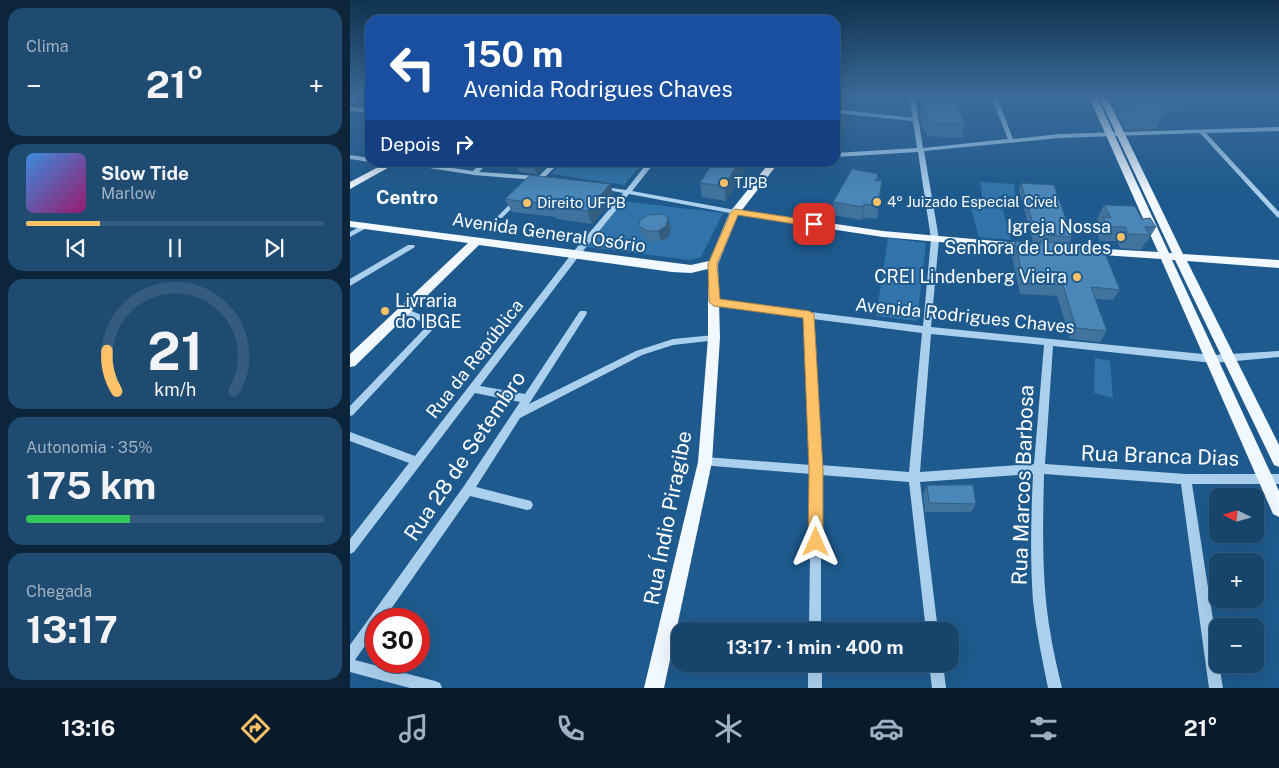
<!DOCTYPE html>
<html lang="pt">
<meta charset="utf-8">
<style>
:root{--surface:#16446a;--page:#1f4b70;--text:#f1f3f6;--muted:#9eb0c1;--line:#355c7e;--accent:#fcc26a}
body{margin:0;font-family:"Public Sans",sans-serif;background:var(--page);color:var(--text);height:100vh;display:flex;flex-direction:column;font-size:19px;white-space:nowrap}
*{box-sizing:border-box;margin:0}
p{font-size:16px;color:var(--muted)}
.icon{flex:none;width:28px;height:28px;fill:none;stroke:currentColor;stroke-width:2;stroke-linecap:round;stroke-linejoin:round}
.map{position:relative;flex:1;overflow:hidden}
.details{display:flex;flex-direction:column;gap:8px;padding:8px;background:#0c253a;width:350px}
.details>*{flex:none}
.guide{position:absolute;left:15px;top:15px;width:475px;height:152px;border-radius:15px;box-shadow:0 5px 20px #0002,0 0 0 1px var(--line);background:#1a4fa0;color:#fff;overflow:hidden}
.needle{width:32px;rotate:275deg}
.buttons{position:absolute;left:859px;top:488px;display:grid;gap:10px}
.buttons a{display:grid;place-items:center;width:55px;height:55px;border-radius:10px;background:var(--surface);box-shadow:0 5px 20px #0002,0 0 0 1px var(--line);font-size:25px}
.speed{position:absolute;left:15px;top:608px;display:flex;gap:10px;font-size:25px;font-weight:700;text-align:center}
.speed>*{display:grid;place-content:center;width:65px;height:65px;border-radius:50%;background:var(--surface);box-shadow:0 5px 20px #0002,0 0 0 1px var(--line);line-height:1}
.speed .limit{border:8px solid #d22;background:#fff;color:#111}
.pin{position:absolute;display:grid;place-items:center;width:42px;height:42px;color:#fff;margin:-21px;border-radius:10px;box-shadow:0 2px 8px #0006}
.me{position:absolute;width:55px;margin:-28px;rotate:0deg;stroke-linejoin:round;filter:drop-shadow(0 0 4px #0008)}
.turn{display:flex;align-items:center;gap:18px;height:105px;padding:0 15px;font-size:22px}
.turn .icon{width:65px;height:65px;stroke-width:2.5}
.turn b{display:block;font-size:35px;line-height:42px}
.then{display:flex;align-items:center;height:48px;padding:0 15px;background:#0003;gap:10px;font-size:19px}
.big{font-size:38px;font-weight:700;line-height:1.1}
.details .tile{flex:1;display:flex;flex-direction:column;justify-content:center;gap:8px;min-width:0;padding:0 18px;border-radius:15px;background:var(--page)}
.details .dial{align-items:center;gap:0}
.dial svg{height:130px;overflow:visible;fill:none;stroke:var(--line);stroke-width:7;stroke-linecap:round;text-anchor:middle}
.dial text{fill:var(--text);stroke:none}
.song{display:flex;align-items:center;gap:15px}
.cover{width:60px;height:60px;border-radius:8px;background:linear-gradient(135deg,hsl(210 70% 55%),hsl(320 70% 35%))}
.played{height:5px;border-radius:2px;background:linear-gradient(90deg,var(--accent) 25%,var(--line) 25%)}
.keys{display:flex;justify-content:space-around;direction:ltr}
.heat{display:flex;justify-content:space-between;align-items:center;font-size:28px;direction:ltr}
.charge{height:8px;border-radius:4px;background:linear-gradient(90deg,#34c759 35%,var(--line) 0)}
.trip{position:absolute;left:321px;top:622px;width:288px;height:50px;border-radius:15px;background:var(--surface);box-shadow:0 5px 20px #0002,0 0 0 1px var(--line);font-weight:700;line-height:50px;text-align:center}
.tabs{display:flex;height:80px;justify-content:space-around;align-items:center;background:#091b2a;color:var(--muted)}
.tabs .icon{width:35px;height:35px}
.tabs .on{color:var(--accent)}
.tabs b{font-size:22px;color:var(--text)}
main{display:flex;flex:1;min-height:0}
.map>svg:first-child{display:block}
.green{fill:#3174ab}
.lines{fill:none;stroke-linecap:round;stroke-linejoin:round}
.minor{fill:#abd0ed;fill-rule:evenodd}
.major{fill:#f1f8ff;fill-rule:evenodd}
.wall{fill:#40739d}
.shaded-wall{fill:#345e80}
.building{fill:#4a86b7;stroke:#345e80}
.route{fill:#fcc26a;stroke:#a47e45}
.poi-dot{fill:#fcc26a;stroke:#1e5a8d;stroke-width:2}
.labels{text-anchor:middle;stroke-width:4;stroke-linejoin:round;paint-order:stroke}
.far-poi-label{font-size:15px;fill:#fff;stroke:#1e5a8d;text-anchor:start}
.poi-label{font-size:18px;fill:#fff;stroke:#1e5a8d;text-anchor:end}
.street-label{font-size:18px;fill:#fff;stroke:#1e5a8d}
.far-district-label{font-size:19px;font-weight:bold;fill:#fff;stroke:#1e5a8d}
.near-street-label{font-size:21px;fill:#fff;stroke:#1e5a8d}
</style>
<main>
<section class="details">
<div class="tile"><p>Clima</p>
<div class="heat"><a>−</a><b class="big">21°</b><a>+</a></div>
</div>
<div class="tile">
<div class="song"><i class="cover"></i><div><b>Slow Tide</b><p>Marlow</p></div></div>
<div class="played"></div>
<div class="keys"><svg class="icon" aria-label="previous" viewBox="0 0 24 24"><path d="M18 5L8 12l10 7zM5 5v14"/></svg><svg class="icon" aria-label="pause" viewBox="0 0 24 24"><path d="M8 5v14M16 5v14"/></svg><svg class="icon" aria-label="next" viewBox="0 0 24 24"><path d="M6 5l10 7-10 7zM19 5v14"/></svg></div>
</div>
<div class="tile dial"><svg viewBox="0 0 100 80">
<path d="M14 69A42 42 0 1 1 86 69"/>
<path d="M14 69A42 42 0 0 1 8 44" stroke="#fcc26a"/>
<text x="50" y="56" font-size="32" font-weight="700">21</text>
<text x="50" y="72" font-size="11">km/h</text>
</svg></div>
<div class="tile"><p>Autonomia · 35%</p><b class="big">175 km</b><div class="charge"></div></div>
<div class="tile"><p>Chegada</p><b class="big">13:17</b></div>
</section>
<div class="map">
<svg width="929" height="688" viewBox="0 0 929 688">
<rect width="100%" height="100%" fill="#1e5a8d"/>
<!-- green -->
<g class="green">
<polygon points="800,97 828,97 838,110 805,112"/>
<polygon points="213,162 293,162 293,163 274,185 201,174"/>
<polygon points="630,182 664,184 666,197 649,196 661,240 629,237 621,208 634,209"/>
<polygon points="272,201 373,213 351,257 340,260 236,247"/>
<polygon points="538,238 576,243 567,321 526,316"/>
<polygon points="745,358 760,361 763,398 744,393"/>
</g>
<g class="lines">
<!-- minor -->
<g class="minor">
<polygon points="2,97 9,97 0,102 0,98"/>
<path d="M559 97H565L573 148 658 139 641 97H647L663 139 709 134 929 127V131L856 133 929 212V218L927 217 850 133 709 138 574 151 589 239 581 327 863 355 929 351V357L863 363 703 346 695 464 836 474H929V484H842L868 652V664H869L873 688H859L831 484 694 474C693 517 692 559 696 601 699 631 705 659 712 688H698C692 659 686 630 683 601 680 559 681 517 683 474L570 482 588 631H576L559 482 471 475V631H459L461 474 351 465 350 462 351 459 355 457 461 465 455 317 365 306 362 305 361 303 362 301 365 300 573 326 581 239 568 152 485 157V153L567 148 563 121 485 113V109L563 118ZM463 319 572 333 559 472 471 465ZM581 334 694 345 684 464 570 472Z"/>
<polygon points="0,107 20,109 20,113 0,111"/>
<polygon points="0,155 20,158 20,162 0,159"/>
<polygon points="41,162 61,162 123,171 132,162 139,162 129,172 189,176 203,162 210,162 190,182 188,183 185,181 186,180 124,175"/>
<polygon points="298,162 305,162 282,191 385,210 388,212 385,214 279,194 229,256 130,386 175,394 230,311 236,311 237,313 236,315 179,404 286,351 323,339 364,335 368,338 367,340 323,345 292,355 170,418 126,487 177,500 181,501 183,505 181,509 177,510 120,496 34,619 26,619 26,630 5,660 85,681 90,683 92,688 60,688 0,672 0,645 114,486 170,402 125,393 4,552 0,554 0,539 59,463 0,441 0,432 65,456 223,252 273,193 248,188 248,186 276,190"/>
<polygon points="167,198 169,199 169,201 152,218 148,218 148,216 165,199"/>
<polygon points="14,224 16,224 20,226 0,237 0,232"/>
<polygon points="58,245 64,245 65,247 0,286 0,279"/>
<polygon points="54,308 84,320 85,327 3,415 0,416 0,406 77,326 77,324 51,313 50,311"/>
<rect x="458" y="664" width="14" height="24"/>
<polygon points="579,664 593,664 596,688 582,688"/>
</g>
<!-- major -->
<g class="major">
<polygon points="739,97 747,97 819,253 822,253 749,97 757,97 833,254 929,260 929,268 837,261 929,445 929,467 924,465 825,260 822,260 929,491 929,517 923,514 811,259 738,254 733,251 738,248 808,252"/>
<polygon points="420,162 429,162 392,210 533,231 680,244 685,247 680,250 533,237 388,215 368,264 370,338 362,462 314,688 294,688 348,462 358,338 358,269 341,273 322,272 129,245 5,366 0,367 0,354 118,243 0,227 0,221 341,265 359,261 380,212"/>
<polygon points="36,163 42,163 43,165 0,189 0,182"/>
</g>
</g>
<!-- wall -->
<g class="wall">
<polygon points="776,97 807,97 817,109 806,129 775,130 768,115"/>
<polygon points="572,104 615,124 612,138 577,136 570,117"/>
<polygon points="164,162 199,162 187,174 169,172"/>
<polygon points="395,169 376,201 352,197 350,183"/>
<polygon points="528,174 528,181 532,180 527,219 513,218 512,220 483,215 483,202"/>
<polygon points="671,183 722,237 719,244 770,290 763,300 745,299 757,331 750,342 720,339 707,296 670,294 661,252 665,241 689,243 690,242 683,242 669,190"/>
<polygon points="260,184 264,196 242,224 207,219 206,217 162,212 155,199"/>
<polygon points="754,205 792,219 806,227 797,242 796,242 791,250 770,248 767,241 750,241 745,231 749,224 747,219"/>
<polygon points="318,218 321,229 319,237 311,241 302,242 293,237 289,226"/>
<polygon points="577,485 626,504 621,512 575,512 573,494"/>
</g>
<!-- shaded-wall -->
<g class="shaded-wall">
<polygon points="181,162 199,162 187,174"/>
<polygon points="389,162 394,162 395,169 376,201 374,186"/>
<polygon points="260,184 264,196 242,224 237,211"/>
<polygon points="514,204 513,218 512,220 513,207"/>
<polygon points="318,218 321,229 319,237 311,241 308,231"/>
</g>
<!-- building -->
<g class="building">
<polygon points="778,97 807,97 817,109 784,110"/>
<polygon points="572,104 607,104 615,124 579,123"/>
<polygon points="363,162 389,162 374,186 350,183"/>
<polygon points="502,169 528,174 525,181 532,180 528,206 514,204 513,207 483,202"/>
<polygon points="180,175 260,184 237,211 202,207 203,205 155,199"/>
<polygon points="671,183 704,185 722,237 686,234"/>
<polygon points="754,205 785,206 792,219 800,218 806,227 795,227 800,235 778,234 775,227 758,227 753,217 761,218"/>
<polygon points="312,214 318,218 316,226 308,231 298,231 289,226 290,220 298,215"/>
<polygon points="665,241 691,244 690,241 753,248 770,290 741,287 757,331 726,328 713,285 674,283"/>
<polygon points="577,485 623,485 626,504 579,503"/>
</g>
<!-- sky -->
<linearGradient id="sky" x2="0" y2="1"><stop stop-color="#10324e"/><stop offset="0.5" stop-color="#3b6b9a"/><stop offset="1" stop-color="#3b6b9a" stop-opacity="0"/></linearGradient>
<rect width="929" height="193" fill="url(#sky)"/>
<!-- route -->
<polygon class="route" points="385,209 464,221 468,224 464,227 388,215 367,264 370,299 459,311 464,314 473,470 473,542 471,547 466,549 460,547 458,542 459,470 453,318 364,306 359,302 358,264 381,212"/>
<!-- markers -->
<g class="poi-dot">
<circle cx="374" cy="183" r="5"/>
<circle cx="527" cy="202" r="5"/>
<circle cx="177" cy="203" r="5"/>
<circle cx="771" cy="237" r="5"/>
<circle cx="727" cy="277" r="5"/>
<circle cx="35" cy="311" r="5"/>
</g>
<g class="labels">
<!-- far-poi labels -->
<g class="far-poi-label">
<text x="384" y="188">TJPB</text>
<text x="537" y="207">4º Juizado Especial Cível</text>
<text x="187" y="208">Direito UFPB</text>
</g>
<!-- poi labels -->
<g class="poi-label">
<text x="761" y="233">Igreja Nossa<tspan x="761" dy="21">Senhora de Lourdes</tspan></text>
<text x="717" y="283">CREI Lindenberg Vieira</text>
<text x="45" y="307" text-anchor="start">Livraria<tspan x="45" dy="21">do IBGE</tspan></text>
</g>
<!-- street labels -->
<g class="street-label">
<text transform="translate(199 233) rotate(8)" y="6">Avenida General Osório</text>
<text transform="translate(615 316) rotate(6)" y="6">Avenida Rodrigues Chaves</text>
<text transform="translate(125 359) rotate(-52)" y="6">Rua da República</text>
</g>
<!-- far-district labels -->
<g class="far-district-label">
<text x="57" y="204">Centro</text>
</g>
<!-- near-street labels -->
<g class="near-street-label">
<text transform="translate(115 456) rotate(-56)" y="7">Rua 28 de Setembro</text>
<text transform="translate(810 456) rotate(2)" y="7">Rua Branca Dias</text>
<text transform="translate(673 485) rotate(-88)" y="7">Rua Marcos Barbosa</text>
<text transform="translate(318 518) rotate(-79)" y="7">Rua Índio Piragibe</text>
</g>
</g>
</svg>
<div class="buttons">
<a><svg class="needle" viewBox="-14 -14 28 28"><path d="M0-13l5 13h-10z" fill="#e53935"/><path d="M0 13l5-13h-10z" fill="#9eb0c1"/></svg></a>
<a>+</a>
<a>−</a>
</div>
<div class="speed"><div class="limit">30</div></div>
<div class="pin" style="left:464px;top:224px;background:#d93025"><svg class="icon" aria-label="arrive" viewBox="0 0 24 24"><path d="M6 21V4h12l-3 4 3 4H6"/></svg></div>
<svg class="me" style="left:466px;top:542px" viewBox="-20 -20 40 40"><path d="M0-17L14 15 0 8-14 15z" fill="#fcc26a" stroke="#fff" stroke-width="4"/></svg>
<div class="trip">13:17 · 1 min · 400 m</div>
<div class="guide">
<div class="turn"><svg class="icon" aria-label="left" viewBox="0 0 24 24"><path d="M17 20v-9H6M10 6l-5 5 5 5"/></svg><div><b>150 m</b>Avenida Rodrigues Chaves</div></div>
<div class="then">Depois<svg class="icon" aria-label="right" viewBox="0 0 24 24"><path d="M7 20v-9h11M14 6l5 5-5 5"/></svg></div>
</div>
</div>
</main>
<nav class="tabs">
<b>13:16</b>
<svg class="icon on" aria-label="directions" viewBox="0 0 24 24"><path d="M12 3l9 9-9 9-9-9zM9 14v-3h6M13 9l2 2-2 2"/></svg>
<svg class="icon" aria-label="music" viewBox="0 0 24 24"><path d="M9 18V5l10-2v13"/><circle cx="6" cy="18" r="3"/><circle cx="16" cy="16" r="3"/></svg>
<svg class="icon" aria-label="phone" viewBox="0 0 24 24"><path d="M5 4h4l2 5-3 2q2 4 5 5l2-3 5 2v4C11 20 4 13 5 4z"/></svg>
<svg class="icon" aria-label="climate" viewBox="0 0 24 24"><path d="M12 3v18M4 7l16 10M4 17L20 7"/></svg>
<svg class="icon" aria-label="car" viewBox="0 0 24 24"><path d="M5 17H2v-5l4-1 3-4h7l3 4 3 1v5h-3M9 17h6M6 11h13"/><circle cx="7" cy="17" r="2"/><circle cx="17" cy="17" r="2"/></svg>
<svg class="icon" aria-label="filters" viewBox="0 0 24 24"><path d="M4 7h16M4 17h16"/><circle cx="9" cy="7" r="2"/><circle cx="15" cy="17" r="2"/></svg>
<b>21°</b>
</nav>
